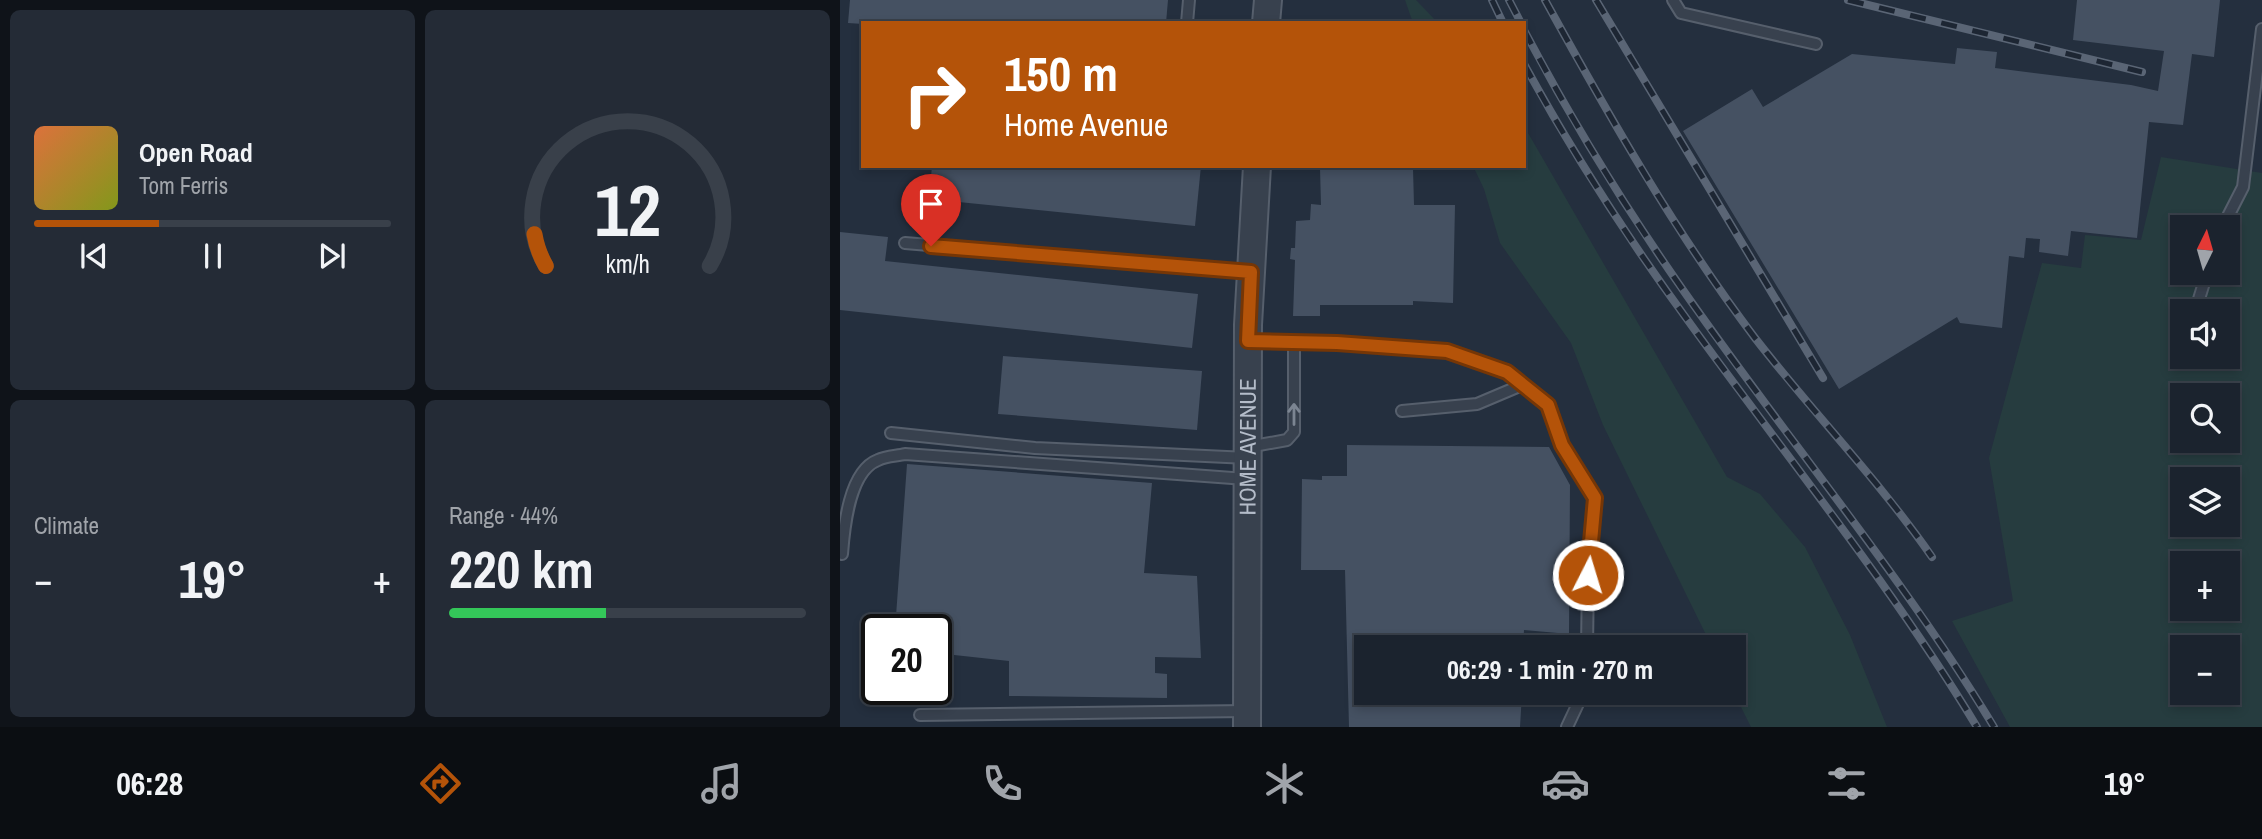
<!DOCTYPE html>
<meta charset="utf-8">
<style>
:root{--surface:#1b232e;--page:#242b36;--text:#f1f3f6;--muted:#a0a4aa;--line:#39404a;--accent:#b45309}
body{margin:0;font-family:"Archivo Narrow",sans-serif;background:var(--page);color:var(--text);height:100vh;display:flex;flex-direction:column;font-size:26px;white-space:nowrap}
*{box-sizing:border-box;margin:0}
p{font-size:23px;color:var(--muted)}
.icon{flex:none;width:38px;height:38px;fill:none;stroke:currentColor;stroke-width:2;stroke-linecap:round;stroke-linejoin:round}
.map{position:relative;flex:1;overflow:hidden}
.side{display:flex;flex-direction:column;gap:10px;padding:10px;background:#0f1319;width:840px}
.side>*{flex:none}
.guide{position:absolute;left:21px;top:21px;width:665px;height:147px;border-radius:0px;box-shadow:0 4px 10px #0003,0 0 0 2px var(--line);background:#b45309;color:#fff;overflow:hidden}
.needle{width:46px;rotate:5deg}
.tools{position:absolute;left:1330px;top:215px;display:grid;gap:14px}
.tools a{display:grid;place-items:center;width:70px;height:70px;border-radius:0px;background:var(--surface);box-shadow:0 4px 10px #0003,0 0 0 2px var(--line);font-size:35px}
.speed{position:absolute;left:21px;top:614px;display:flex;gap:14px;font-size:35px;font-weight:700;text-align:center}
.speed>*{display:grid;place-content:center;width:91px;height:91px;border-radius:50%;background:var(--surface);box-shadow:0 4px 10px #0003,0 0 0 2px var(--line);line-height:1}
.speed .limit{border:4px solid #111;border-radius:10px;background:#fff;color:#111}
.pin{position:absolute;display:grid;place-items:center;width:60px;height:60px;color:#fff;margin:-72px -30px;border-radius:50% 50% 50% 0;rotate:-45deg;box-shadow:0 0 7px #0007}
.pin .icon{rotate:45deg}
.me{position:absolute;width:77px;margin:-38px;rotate:5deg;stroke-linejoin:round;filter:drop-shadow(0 0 5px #0008)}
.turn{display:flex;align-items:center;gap:24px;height:147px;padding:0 28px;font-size:32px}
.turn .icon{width:91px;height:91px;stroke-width:2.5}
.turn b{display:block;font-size:49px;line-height:60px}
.big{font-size:52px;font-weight:800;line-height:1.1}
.side .tile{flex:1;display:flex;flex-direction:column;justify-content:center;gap:10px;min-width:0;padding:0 24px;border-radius:10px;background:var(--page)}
.side .dial{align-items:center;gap:0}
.dial svg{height:182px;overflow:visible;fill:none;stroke:var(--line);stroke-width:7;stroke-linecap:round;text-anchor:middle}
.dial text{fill:var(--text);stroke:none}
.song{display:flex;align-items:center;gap:21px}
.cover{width:84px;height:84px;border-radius:10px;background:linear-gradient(135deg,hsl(20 70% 55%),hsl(70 70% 35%))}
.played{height:7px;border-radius:4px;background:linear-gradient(90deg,var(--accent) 35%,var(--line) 35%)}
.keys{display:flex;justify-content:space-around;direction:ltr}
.heat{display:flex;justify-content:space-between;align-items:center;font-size:38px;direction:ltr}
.charge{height:10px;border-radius:5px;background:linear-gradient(90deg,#34c759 44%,var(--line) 0)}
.side .tiles{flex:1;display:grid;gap:10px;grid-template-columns:repeat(2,1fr)}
.trip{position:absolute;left:514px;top:635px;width:392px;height:70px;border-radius:0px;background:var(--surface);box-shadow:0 4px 10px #0003,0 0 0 2px var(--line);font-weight:800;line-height:70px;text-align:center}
.tabs{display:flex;height:112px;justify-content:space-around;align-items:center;background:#0b0e12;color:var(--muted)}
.tabs .icon{width:49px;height:49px}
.tabs .active{color:var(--accent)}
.tabs b{font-size:32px;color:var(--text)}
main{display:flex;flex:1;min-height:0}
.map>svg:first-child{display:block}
.green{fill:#263c3f;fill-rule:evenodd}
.building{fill:#455162}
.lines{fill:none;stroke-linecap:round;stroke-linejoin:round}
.service-casing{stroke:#565f6c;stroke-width:14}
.tertiary-casing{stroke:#565f6c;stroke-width:30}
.service{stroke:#38414e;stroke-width:10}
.tertiary{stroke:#38414e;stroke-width:26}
.rail-casing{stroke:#5a6575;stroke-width:8}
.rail{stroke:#1d2633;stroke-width:5;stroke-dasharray:16;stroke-linecap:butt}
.oneway{stroke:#7c8592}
.route-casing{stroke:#753606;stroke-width:18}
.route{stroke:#b45309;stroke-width:12}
.labels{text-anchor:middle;stroke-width:6;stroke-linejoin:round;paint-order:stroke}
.street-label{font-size:23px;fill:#b4bcc9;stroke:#1d2633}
</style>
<main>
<section class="side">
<div class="tiles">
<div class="tile">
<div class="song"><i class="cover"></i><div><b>Open Road</b><p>Tom Ferris</p></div></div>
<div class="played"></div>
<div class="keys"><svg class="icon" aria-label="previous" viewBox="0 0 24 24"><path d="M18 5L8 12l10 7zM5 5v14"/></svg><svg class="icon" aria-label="pause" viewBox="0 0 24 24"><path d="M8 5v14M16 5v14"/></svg><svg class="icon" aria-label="next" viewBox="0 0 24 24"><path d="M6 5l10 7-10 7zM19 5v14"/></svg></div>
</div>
<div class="tile dial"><svg viewBox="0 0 100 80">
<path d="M14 69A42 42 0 1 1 86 69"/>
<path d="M14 69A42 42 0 0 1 9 55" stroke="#b45309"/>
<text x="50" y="56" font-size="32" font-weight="700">12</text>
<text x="50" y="72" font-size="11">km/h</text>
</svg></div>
<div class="tile"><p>Climate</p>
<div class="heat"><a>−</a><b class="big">19°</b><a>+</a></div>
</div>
<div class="tile"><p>Range · 44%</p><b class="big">220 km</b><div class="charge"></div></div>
</div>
</section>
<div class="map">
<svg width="1422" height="727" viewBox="0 0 1422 727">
<rect width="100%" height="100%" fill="#242f3e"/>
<!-- green -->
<g class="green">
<polygon points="565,0 576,0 598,23 573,23"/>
<polygon points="684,126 887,477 920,494 965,547 1010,635 1047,727 911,727 894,693 894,648 872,647 763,425 731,343 660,243 644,189 633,166 684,166"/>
<path d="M1321 157 1422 173V727H1170L1112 621 1173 601 1149 458 1202 263 1241 268 1245 235 1301 240ZM1342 228H1388V273H1342ZM1342 312H1388V357H1342ZM1342 396H1388V441H1342ZM1342 480H1388V525H1342ZM1342 564H1388V609H1342ZM1342 648H1388V693H1342Z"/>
</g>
<!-- building -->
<g class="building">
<polygon points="10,0 328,0 326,23 23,24 8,23"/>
<polygon points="1237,0 1380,0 1374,57 1352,54 1343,125 1309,122 1297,238 1231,231 1228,256 1199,252 1200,239 1186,238 1184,258 1169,256 1162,328 1120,323 1117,317 999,389 843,131 912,89 923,107 1012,54 1115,64 1117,48 1157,52 1155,68 1291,85 1318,91 1324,51 1233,40"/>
<polygon points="92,166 361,166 355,226 89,199"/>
<polygon points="480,168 573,168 574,205 615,205 613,303 573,301 573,305 480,305 480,316 453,316 455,260 450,259 451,248 455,248 456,221 470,220 471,204 481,205"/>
<polygon points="0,232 48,237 45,261 358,294 352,348 0,310"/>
<polygon points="163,356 362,371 357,430 158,414"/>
<polygon points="507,445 709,447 730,485 729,634 684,630 683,648 527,648 527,693 682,693 680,727 509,727 505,570 461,570 462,479 482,480 482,476 507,476"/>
<polygon points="67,464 312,483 304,573 357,576 361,658 315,657 315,673 327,674 327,698 169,696 169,661 96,653 96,630 55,630"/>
</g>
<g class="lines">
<defs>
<g id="service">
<polyline points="833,0 841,13 976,44"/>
<polyline points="347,23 349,0"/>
<polyline points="1382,228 1403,187 1422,29"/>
<polyline points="65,243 411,272"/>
<polyline points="1355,312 1367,273"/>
<polyline points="408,341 497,343 607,350 667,372 708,405 722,445 755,498 748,575 747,648"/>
<polyline points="1337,364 1342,349"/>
<polyline points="562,411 637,404 682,385"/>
<polyline points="51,433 195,448 408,458"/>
<polyline points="408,447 447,440 454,432 454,341"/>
<path d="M2 554C4 527 9 471 38 460 46 456 57 456 65 454L406 479"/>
<polyline points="80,715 407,711"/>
<polyline points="727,727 743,693"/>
</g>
<g id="tertiary">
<polyline points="426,23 428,0"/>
<path id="s1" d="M407 727 408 325 417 166"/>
</g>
</defs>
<!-- service casing -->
<use href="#service" class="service-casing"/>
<!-- tertiary casing -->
<use href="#tertiary" class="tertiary-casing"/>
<!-- service -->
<use href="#service" class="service"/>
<!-- tertiary -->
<use href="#tertiary" class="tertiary"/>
<defs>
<g id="rail">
<polyline points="652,0 663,23"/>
<polyline points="669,0 681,23"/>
<path d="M705 0C769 116 835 232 915 338 973 413 1038 479 1092 557"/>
<polyline points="756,0 983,378"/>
<polyline points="1008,0 1302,72"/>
<path d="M684 30C726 110 772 186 823 261 930 419 1055 564 1154 727"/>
<path d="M684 64C733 154 789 240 849 322 946 456 1051 585 1137 727"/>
</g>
</defs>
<!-- rail casing -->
<use href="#rail" class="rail-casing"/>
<!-- rail -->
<use href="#rail" class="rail"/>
</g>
<!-- one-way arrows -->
<defs><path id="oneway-shaft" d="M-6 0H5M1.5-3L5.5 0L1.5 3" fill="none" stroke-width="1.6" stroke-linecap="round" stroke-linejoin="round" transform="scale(1.75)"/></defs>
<use class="oneway" href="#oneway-shaft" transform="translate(454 414) rotate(-90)"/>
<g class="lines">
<defs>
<polyline id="route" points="91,246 411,272 408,341 497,343 607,351 667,372 708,405 722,445 755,498 748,575"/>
</defs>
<!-- route casing -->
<use href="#route" class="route-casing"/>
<!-- route -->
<use href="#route" class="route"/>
</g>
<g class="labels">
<!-- street labels -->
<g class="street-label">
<text dy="8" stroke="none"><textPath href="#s1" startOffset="280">HOME AVENUE</textPath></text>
</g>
</g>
</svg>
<div class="tools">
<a><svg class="needle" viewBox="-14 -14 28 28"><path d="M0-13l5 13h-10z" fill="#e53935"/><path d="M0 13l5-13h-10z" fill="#a0a4aa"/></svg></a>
<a><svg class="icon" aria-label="sound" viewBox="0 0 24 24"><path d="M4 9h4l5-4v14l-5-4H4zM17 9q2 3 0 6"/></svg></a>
<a><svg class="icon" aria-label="search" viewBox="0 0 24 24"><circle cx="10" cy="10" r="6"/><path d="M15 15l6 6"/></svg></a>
<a><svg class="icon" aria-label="layers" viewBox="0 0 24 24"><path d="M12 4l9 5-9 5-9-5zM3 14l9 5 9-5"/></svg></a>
<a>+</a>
<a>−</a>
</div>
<div class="speed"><div class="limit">20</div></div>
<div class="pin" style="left:91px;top:246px;background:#d93025"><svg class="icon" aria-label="arrive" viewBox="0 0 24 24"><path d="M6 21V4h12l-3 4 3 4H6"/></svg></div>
<svg class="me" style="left:748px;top:575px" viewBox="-20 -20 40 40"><circle r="17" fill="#b45309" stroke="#fff" stroke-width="3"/><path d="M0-11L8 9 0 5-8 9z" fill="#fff"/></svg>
<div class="trip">06:29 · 1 min · 270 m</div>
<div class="guide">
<div class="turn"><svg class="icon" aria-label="right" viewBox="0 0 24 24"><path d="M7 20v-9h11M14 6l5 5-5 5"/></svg><div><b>150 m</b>Home Avenue</div></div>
</div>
</div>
</main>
<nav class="tabs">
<b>06:28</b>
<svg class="icon active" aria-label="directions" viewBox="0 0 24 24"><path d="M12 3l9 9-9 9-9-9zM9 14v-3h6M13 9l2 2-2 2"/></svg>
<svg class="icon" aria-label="music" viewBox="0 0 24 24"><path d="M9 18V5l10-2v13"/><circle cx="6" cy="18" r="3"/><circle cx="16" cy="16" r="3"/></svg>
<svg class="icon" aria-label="phone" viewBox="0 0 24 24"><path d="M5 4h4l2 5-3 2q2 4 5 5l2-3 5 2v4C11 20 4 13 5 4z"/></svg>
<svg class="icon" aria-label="climate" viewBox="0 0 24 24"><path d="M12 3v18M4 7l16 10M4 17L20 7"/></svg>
<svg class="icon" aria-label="car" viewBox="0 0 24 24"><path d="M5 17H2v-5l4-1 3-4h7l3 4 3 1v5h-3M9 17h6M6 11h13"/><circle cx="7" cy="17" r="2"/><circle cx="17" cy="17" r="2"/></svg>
<svg class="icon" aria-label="filters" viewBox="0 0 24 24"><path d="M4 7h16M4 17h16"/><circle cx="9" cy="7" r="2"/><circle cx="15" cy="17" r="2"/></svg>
<b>19°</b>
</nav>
